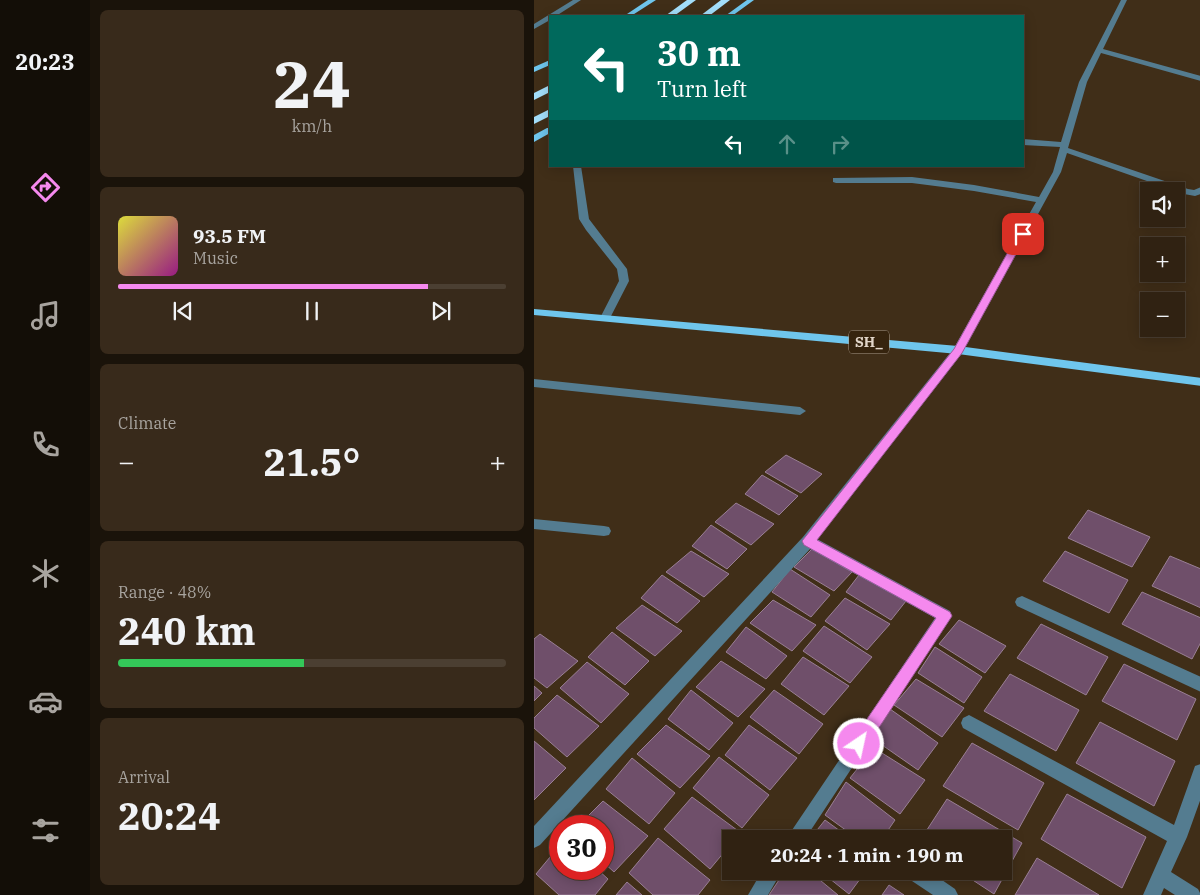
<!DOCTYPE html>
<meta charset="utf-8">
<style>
:root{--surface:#302212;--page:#382a1b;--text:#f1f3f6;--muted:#a8a49f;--line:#4b3f32;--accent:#f589ee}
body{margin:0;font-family:"IBM Plex Serif",serif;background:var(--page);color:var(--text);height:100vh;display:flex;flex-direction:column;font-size:19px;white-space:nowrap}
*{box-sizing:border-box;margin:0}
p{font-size:16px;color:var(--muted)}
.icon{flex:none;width:28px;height:28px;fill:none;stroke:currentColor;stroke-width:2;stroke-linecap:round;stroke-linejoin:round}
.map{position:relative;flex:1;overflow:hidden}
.panel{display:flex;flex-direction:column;gap:10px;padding:10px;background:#1a130a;width:444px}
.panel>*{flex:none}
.guide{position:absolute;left:15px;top:15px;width:475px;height:152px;border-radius:0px;box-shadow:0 2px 12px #0003,0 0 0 1px var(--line);background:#00695c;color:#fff;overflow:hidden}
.buttons{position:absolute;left:606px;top:182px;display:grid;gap:10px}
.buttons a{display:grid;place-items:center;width:45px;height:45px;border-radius:0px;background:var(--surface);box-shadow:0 2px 12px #0003,0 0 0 1px var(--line);font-size:25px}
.speed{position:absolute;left:15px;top:815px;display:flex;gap:10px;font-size:25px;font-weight:700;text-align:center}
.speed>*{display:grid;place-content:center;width:65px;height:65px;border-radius:50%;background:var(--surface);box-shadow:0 2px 12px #0003,0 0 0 1px var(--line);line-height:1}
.speed .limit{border:8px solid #d22;background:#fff;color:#111}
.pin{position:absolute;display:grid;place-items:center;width:42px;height:42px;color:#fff;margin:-21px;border-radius:10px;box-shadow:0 2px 8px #0006}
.me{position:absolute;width:55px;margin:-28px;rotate:34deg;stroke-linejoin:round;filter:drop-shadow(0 0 4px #0008)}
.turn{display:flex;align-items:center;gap:18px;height:105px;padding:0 25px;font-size:22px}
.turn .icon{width:65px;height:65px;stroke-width:2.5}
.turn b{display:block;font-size:35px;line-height:42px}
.lanes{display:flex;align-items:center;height:48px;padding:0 25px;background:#0003;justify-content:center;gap:25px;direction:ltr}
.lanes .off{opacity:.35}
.big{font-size:38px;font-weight:700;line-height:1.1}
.panel .card{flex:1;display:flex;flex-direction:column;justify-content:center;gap:8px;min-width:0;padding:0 18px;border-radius:8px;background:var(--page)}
.panel .dial{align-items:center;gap:0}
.dial b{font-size:65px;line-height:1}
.song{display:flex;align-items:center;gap:15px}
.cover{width:60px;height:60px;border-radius:8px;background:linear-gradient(135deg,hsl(60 70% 55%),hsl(310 70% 35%))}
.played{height:5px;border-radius:2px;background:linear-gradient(90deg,var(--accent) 80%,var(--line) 80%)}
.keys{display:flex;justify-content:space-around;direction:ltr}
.heat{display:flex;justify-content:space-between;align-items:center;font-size:28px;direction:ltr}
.charge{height:8px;border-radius:4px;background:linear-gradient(90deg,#34c759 48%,var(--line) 0)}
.trip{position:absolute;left:188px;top:830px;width:290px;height:50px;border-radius:0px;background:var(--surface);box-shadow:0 2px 12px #0003,0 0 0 1px var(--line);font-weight:700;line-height:50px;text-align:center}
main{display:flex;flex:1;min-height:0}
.tabs{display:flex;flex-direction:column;width:90px;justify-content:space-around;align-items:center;background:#130e07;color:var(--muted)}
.tabs .icon{width:35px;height:35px}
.tabs .active{color:var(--accent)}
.tabs b{font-size:22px;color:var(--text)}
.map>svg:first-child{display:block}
.building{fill:#6f4f6a;stroke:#997f94}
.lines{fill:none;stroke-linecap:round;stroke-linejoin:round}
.minor{fill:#547c90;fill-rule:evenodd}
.major{fill:#6fc6ed;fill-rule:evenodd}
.highway{fill:#a3defa;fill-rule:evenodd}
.route{fill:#f589ee;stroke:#9f599b}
.labels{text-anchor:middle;stroke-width:4;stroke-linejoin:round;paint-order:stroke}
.shield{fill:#36240e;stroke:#aea191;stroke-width:1}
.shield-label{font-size:14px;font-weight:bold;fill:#e2d6c9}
</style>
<main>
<nav class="tabs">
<b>20:23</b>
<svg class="icon active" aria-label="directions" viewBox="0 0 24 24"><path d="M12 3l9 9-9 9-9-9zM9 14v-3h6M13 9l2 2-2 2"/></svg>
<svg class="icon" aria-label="music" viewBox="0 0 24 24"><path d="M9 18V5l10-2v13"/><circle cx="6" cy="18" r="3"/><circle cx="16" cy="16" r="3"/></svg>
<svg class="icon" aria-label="phone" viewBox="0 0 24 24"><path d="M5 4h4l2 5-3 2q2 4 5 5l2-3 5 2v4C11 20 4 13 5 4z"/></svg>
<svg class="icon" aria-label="climate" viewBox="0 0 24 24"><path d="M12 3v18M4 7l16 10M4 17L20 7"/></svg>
<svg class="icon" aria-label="car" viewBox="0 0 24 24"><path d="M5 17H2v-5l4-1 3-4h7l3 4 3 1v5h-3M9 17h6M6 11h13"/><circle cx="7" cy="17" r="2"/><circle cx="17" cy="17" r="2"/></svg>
<svg class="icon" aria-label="filters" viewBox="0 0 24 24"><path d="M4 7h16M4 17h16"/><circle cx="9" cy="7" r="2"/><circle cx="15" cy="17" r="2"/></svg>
</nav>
<section class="panel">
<div class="card dial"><b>24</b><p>km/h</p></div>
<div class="card">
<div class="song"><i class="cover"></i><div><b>93.5 FM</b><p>Music</p></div></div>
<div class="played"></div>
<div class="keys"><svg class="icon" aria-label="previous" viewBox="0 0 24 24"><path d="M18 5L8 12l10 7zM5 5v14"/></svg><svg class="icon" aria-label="pause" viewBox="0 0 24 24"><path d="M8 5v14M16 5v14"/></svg><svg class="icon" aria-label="next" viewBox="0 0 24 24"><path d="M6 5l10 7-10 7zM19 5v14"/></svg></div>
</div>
<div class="card"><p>Climate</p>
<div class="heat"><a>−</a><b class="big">21.5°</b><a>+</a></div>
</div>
<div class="card"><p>Range · 48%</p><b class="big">240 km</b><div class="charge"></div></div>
<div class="card"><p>Arrival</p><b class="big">20:24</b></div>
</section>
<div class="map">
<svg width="667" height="895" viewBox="0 0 667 895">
<rect width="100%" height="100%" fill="#402e18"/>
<!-- building -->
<g class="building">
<polygon points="252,455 288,474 267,493 231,472"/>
<polygon points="228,475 264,496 245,515 211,494"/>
<polygon points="202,503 240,524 217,545 181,522"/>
<polygon points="554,510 616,537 598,567 534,538"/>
<polygon points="177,525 213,549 193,569 158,546"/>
<polygon points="278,549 318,572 300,591 260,567"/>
<polygon points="157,551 195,574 170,597 132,572"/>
<polygon points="531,551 594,580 575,613 509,581"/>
<polygon points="636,556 667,569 667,608 618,586"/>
<polygon points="256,569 296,595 277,617 238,592"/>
<polygon points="128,575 166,601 143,623 107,598"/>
<polygon points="325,575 372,601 357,620 312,592"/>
<polygon points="608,592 667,618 667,642 658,659 588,624"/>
<polygon points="311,598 356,624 333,650 291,621"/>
<polygon points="239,600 282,625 258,651 216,623"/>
<polygon points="108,605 148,631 121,656 82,628"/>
<polygon points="425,620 472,646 451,673 405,644"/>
<polygon points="507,624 574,657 552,695 483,658"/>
<polygon points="290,626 338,657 316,683 269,651"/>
<polygon points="212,627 253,656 232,679 192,652"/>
<polygon points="78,632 115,661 91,685 54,657"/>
<polygon points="6,634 44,661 13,688 0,678 0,639"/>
<polygon points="401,647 448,677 430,703 384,673"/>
<polygon points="269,657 315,686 290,715 247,684"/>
<polygon points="187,661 231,689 204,717 162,687"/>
<polygon points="53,662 95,694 67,723 26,688"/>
<polygon points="590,664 662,699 643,740 568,701"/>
<polygon points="476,674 545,710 522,751 450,711"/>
<polygon points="382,679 430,708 408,737 360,705"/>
<polygon points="0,686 8,693 0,701"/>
<polygon points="157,690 199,723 175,750 134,719"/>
<polygon points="240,690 289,724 265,754 216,717"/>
<polygon points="23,695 65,726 33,757 0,728 0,718"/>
<polygon points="356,709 404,743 384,770 338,738"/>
<polygon points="566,722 641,761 620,806 542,763"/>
<polygon points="132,725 176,756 146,788 103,754"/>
<polygon points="215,725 263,758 236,790 191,755"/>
<polygon points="0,741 32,768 0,800"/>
<polygon points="438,743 510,783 484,830 409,786"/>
<polygon points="340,748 391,780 366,814 316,778"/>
<polygon points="185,757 235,795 208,828 159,788"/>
<polygon points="98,758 141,793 115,824 72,789"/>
<polygon points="312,782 361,820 348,839 324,839 291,815"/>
<polygon points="533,794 612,837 588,888 507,839"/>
<polygon points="158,797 207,833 202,839 196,839 196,845 176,869 130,829"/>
<polygon points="413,799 488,843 460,894 425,871 469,871 469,839 387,839"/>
<polygon points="69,801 114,836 80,872 69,862 69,826 44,826"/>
<polygon points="291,820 317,839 276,839"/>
<polygon points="124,838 176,880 164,895 119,895 95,873"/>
<polygon points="26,845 26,869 63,869 74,879 61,895 25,895 2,874"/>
<polygon points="503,858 565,895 481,895"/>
<polygon points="251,871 275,871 304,895 235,895"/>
<polygon points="286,871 332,871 315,894"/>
<polygon points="93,882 108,895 82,895"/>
<polygon points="355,885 370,895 348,895"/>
</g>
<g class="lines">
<!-- minor -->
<g class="minor">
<polygon points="39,0 47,0 22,16 16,16 16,20 0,29 0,24"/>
<polygon points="587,0 593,0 569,49 667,76 667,81 567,53 553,82 534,148 654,189 660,190 667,187 667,194 661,196 650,194 533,153 527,172 428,353 283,539 416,611 418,616 271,839 252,839 401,618 276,549 6,845 0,848 0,826 269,537 420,348 502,202 440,191 378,183 302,183 299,182 299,178 378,177 440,185 505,197 519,172 526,147 489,145 489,139 527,142 545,82"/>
<polygon points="39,166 47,166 55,219 93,269 95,281 76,318 71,321 66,318 85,281 83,269 52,230 45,219"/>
<polygon points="0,379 266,407 272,411 266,415 0,387"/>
<polygon points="0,519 70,526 75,527 77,531 75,535 70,536 0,529"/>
<polygon points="488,596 667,677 667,692 483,606 481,602 483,598"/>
<polygon points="435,715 640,825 661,766 667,764 667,798 653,837 637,872 664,889 667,895 641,895 630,888 627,895 609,895 633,841 429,728 427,723 429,718"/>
<polygon points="228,871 248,871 234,895 214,895"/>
<polygon points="369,871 395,871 421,889 424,895 399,895 372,877"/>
</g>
<!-- major -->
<g class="major">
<polygon points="114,0 122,0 97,16 90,16"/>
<polygon points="213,0 220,0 198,16 191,16"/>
<polygon points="16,60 16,65 0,72 0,67"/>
<polygon points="13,128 16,128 16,133 0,142 0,135"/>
<polygon points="0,309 424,346 667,378 667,386 424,354 0,315"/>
</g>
<!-- highway -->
<g class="highway">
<polygon points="153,0 162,0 140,16 131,16"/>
<polygon points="187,0 196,0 175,16 166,16"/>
<polygon points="16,85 16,92 0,100 0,93"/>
<polygon points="16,109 16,116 0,124 0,117"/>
</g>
</g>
<!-- route -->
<polygon class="route" points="489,231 493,234 428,353 283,540 416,612 418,616 331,749 325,751 320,749 318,744 320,738 402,618 270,545 268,541 420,349 484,234"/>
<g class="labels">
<!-- shield labels -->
<rect class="shield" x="315" y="330.5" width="40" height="23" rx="4"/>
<g class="shield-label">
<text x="335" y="347">SH_</text>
</g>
</g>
</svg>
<div class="buttons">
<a><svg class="icon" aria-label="sound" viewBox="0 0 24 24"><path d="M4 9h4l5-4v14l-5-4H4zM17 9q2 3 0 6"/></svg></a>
<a>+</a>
<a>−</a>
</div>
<div class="speed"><div class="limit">30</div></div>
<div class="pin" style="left:489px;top:234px;background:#d93025"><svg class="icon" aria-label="arrive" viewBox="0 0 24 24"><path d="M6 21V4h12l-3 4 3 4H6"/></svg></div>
<svg class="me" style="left:325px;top:744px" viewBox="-20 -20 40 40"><circle r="17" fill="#f589ee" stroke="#fff" stroke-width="3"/><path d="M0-11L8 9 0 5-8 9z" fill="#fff"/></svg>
<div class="trip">20:24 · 1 min · 190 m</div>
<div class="guide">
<div class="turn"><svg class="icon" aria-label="left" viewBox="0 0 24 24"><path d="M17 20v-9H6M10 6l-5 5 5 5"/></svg><div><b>30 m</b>Turn left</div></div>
<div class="lanes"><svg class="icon" aria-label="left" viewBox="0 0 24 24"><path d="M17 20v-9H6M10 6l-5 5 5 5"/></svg><svg class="icon off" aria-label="ahead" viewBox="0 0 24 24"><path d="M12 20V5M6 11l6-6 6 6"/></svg><svg class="icon off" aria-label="right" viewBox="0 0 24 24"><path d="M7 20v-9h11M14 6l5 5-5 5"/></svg></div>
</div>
</div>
</main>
